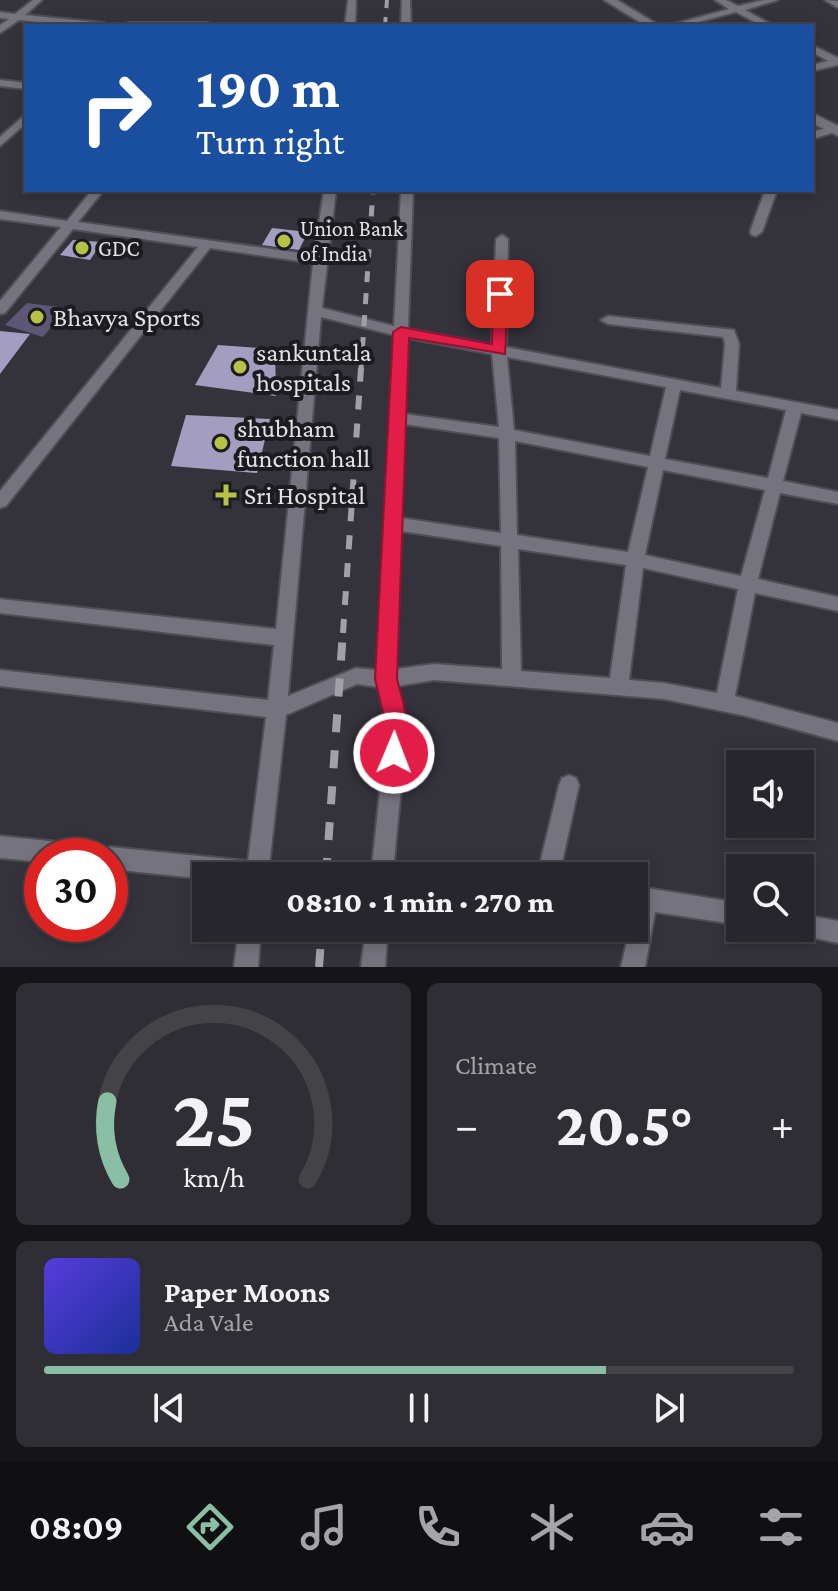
<!DOCTYPE html>
<meta charset="utf-8">
<style>
:root{--surface:#27262c;--page:#2f2e34;--text:#f1f3f6;--muted:#a4a5a9;--line:#434348;--accent:#8abfa5}
body{margin:0;font-family:"Crimson Pro",serif;background:var(--page);color:var(--text);height:100vh;display:flex;flex-direction:column;font-size:30px;white-space:nowrap}
*{box-sizing:border-box;margin:0}
p{font-size:26px;color:var(--muted)}
.icon{flex:none;width:44px;height:44px;fill:none;stroke:currentColor;stroke-width:2;stroke-linecap:round;stroke-linejoin:round}
.map{position:relative;height:967px;overflow:hidden}
.details{display:flex;flex-direction:column;gap:16px;padding:16px;background:#151518;flex:1}
.details>*{flex:none}
.banner{position:absolute;left:24px;top:24px;width:790px;height:168px;border-radius:0px;box-shadow:0 4px 12px #0003,0 0 0 2px var(--line);background:#1a4fa0;color:#fff;overflow:hidden}
.tools{position:absolute;left:726px;top:750px;display:grid;gap:16px}
.tools a{display:grid;place-items:center;width:88px;height:88px;border-radius:0px;background:var(--surface);box-shadow:0 4px 12px #0003,0 0 0 2px var(--line);font-size:40px}
.speed{position:absolute;left:24px;top:838px;display:flex;gap:16px;font-size:40px;font-weight:700;text-align:center}
.speed>*{display:grid;place-content:center;width:104px;height:104px;border-radius:50%;background:var(--surface);box-shadow:0 4px 12px #0003,0 0 0 2px var(--line);line-height:1}
.speed .limit{border:12px solid #d22;background:#fff;color:#111}
.pin{position:absolute;display:grid;place-items:center;width:68px;height:68px;color:#fff;margin:-34px;border-radius:16px;box-shadow:0 4px 12px #0006}
.me{position:absolute;width:88px;margin:-44px;rotate:1deg;stroke-linejoin:round;filter:drop-shadow(0 0 6px #0008)}
.turn{display:flex;align-items:center;gap:28px;height:168px;padding:0 40px;font-size:36px}
.turn .icon{width:104px;height:104px;stroke-width:2.5}
.turn b{display:block;font-size:56px;line-height:68px}
.big{font-size:60px;font-weight:800;line-height:1.1}
.details .tile{flex:1;display:flex;flex-direction:column;justify-content:center;gap:12px;min-width:0;padding:0 28px;border-radius:12px;background:var(--page)}
.details .dial{align-items:center;gap:0}
.dial svg{height:208px;overflow:visible;fill:none;stroke:var(--line);stroke-width:7;stroke-linecap:round;text-anchor:middle}
.dial text{fill:var(--text);stroke:none}
.song{display:flex;align-items:center;gap:24px}
.cover{width:96px;height:96px;border-radius:12px;background:linear-gradient(135deg,hsl(250 70% 55%),hsl(230 70% 35%))}
.played{height:8px;border-radius:4px;background:linear-gradient(90deg,var(--accent) 75%,var(--line) 75%)}
.keys{display:flex;justify-content:space-around;direction:ltr}
.heat{display:flex;justify-content:space-between;align-items:center;font-size:44px;direction:ltr}
.details .tiles{flex:1;display:grid;gap:16px;grid-template-columns:1fr 1fr}
.tile:last-child{grid-column:span 2}
.trip{position:absolute;left:192px;top:862px;width:456px;height:80px;border-radius:0px;background:var(--surface);box-shadow:0 4px 12px #0003,0 0 0 2px var(--line);font-weight:800;line-height:80px;text-align:center}
.menu{display:flex;height:128px;justify-content:space-around;align-items:center;background:#100f12;color:var(--muted)}
.menu .icon{width:56px;height:56px}
.menu .current{color:var(--accent)}
.menu b{font-size:36px;color:var(--text)}
.map>svg:first-child{display:block}
.green{fill:#5d5775}
.building{fill:#a39dbf}
.lines{fill:none;stroke-linecap:round;stroke-linejoin:round}
.minor-casing{stroke:#4f4e55;stroke-width:4}
.secondary-casing{stroke:#4f4e55;stroke-width:4}
.minor{fill:#75737d;fill-rule:evenodd}
.secondary{fill:#75737d;fill-rule:evenodd}
.rail-far3{stroke:#a1a0a6;stroke-width:4;stroke-dasharray:9 9;stroke-linecap:butt}
.rail-far2{stroke:#a1a0a6;stroke-width:5;stroke-dasharray:11 11;stroke-linecap:butt}
.rail-far1{stroke:#a1a0a6;stroke-width:6;stroke-dasharray:14 14;stroke-linecap:butt}
.rail{stroke:#a1a0a6;stroke-width:8;stroke-dasharray:18 18;stroke-linecap:butt}
.route{fill:#e11d48;stroke:#92132f;stroke-width:2}
.poi-dot{fill:#b7c148;stroke:#1c1b1f;stroke-width:3}
.labels{text-anchor:middle;stroke-width:8;stroke-linejoin:round;paint-order:stroke}
.far-poi-label{font-size:22px;fill:#e2e1e6;stroke:#1c1b1f;text-anchor:start}
.poi-label{font-size:26px;fill:#e2e1e6;stroke:#1c1b1f;text-anchor:start}
</style>
<div class="map">
<svg width="838" height="967" viewBox="0 0 838 967">
<rect width="100%" height="100%" fill="#34323b"/>
<!-- green -->
<polygon class="green" points="27,303 67,308 43,337 5,325"/>
<!-- building -->
<g class="building">
<polygon points="272,228 308,232 299,250 262,245"/>
<polygon points="73,240 102,242 90,260 60,255"/>
<polygon points="0,331 30,334 0,374"/>
<polygon points="218,345 275,349 276,396 195,385"/>
<polygon points="186,415 270,419 257,473 171,466"/>
</g>
<g class="lines">
<defs>
<g id="minor">
<polygon points="33,0 42,0 25,15 104,23 109,26 78,26 19,20 0,33 0,25 9,19 0,18 0,12 15,14"/>
<polygon points="348,0 356,0 355,26 345,26"/>
<polygon points="402,0 410,0 411,26 401,26"/>
<polygon points="715,0 726,0 738,6 764,0 778,0 745,10 774,26 762,26 736,12 683,26 667,26 729,9"/>
<polygon points="825,0 838,1 838,8"/>
<polygon points="128,23 208,23 213,26 123,26"/>
<polygon points="812,45 838,58 838,65 812,71 812,65 828,61 812,52"/>
<polygon points="0,80 26,83 26,89 0,86"/>
<polygon points="26,114 26,123 0,146 0,137"/>
<polygon points="834,126 838,127 838,131 812,139 812,132"/>
<path d="M92 190H104L78 222 314 255 324 190H336L322 308 394 326 401 190H413L408 329 492 345 496 239 502 235 508 239 506 347 721 388 725 344 723 337 608 324 601 320 608 316 734 330 739 344 736 391 838 410V420L801 413 783 481 838 492V504L780 493 758 579 838 597V611L755 593 735 696 838 723V741L746 716 664 699 434 680 397 686 407 724 394 862 427 868 430 876H371L387 724 378 687 357 684 286 715 268 876H206V879L110 869V856H100L102 850 110 847 248 861 266 717 0 686V670L268 700 274 645 0 613V599L276 629 313 263 210 248 6 506 0 508V491L198 247 73 229 5 313 0 314V301L61 227 0 219V211L67 221ZM321 317 394 335 377 670 356 668 288 696ZM408 338 492 354 499 427 405 414ZM507 357 666 387 650 456 514 430ZM680 390 786 410 768 478 665 459ZM404 424 499 438 501 533 401 518ZM515 441 648 467 628 552 517 535ZM663 470 765 490 741 576 645 555ZM401 531 501 546 502 669 434 664 396 669ZM518 549 626 565 610 678 521 671ZM643 568 738 589 717 693 664 683 629 680Z"/>
<polygon points="765,190 777,190 762,232 756,236 752,235 750,232"/>
<polygon points="569,775 576,778 579,785 559,876 537,876 559,785 562,778"/>
<polygon points="0,836 88,845 96,848 99,856 42,856 42,862 0,858"/>
<polygon points="634,886 740,903 740,925 655,912 645,967 621,967 630,928 634,928"/>
<polygon points="800,914 838,921 838,943 792,933 790,928 800,928"/>
<polygon points="239,928 261,928 258,967 234,967"/>
<polygon points="366,928 388,928 385,967 361,967"/>
</g>
<g id="secondary">
<polygon points="604,0 617,0 660,26 646,26"/>
<polygon points="812,113 838,126 838,136 812,123"/>
</g>
</defs>
<!-- minor casing -->
<use href="#minor" class="minor-casing"/>
<!-- secondary casing -->
<use href="#secondary" class="secondary-casing"/>
<!-- minor -->
<use href="#minor" class="minor"/>
<!-- secondary -->
<use href="#secondary" class="secondary"/>
<!-- rail-far3 -->
<polyline class="rail-far3" points="385,26 387,0"/>
<!-- rail-far2 -->
<polyline class="rail-far2" points="361,370 373,190"/>
<!-- rail-far1 -->
<polyline class="rail-far1" points="343,633 361,368"/>
<!-- rail -->
<g class="rail">
<polyline points="326,876 343,631"/>
<polyline points="319,967 322,928"/>
</g>
</g>
<!-- route -->
<path class="route" d="M500 290 508 294 505 354 409 338 397 679C404 706 414 734 402 761L394 764 386 761 383 753 386 724 375 679 393 332 401 327 492 344 493 294Z"/>
<!-- markers -->
<g class="poi-dot">
<circle cx="284" cy="241" r="8"/>
<circle cx="82" cy="248" r="8"/>
<circle cx="37" cy="317" r="8"/>
<circle cx="240" cy="367" r="8"/>
<circle cx="221" cy="443" r="8"/>
<path d="M222 483h8v8h8v8h-8v8h-8v-8h-8v-8h8z"/>
</g>
<g class="labels">
<!-- far-poi labels -->
<g class="far-poi-label">
<text x="300" y="236">Union Bank<tspan x="300" dy="25">of India</tspan></text>
<text x="98" y="256">GDC</text>
</g>
<!-- poi labels -->
<g class="poi-label">
<text x="53" y="326">Bhavya Sports</text>
<text x="256" y="361">sankuntala<tspan x="256" dy="30">hospitals</tspan></text>
<text x="237" y="437">shubham<tspan x="237" dy="30">function hall</tspan></text>
<text x="244" y="504">Sri Hospital</text>
</g>
</g>
</svg>
<div class="tools">
<a><svg class="icon" aria-label="sound" viewBox="0 0 24 24"><path d="M4 9h4l5-4v14l-5-4H4zM17 9q2 3 0 6"/></svg></a>
<a><svg class="icon" aria-label="search" viewBox="0 0 24 24"><circle cx="10" cy="10" r="6"/><path d="M15 15l6 6"/></svg></a>
</div>
<div class="speed"><div class="limit">30</div></div>
<div class="pin" style="left:500px;top:294px;background:#d93025"><svg class="icon" aria-label="arrive" viewBox="0 0 24 24"><path d="M6 21V4h12l-3 4 3 4H6"/></svg></div>
<svg class="me" style="left:394px;top:753px" viewBox="-20 -20 40 40"><circle r="17" fill="#e11d48" stroke="#fff" stroke-width="3"/><path d="M0-11L8 9 0 5-8 9z" fill="#fff"/></svg>
<div class="trip">08:10 · 1 min · 270 m</div>
<div class="banner">
<div class="turn"><svg class="icon" aria-label="right" viewBox="0 0 24 24"><path d="M7 20v-9h11M14 6l5 5-5 5"/></svg><div><b>190 m</b>Turn right</div></div>
</div>
</div>
<section class="details">
<div class="tiles">
<div class="tile dial"><svg viewBox="0 0 100 80">
<path d="M14 69A42 42 0 1 1 86 69"/>
<path d="M14 69A42 42 0 0 1 9 39" stroke="#8abfa5"/>
<text x="50" y="56" font-size="32" font-weight="700">25</text>
<text x="50" y="72" font-size="11">km/h</text>
</svg></div>
<div class="tile"><p>Climate</p>
<div class="heat"><a>−</a><b class="big">20.5°</b><a>+</a></div>
</div>
<div class="tile">
<div class="song"><i class="cover"></i><div><b>Paper Moons</b><p>Ada Vale</p></div></div>
<div class="played"></div>
<div class="keys"><svg class="icon" aria-label="previous" viewBox="0 0 24 24"><path d="M18 5L8 12l10 7zM5 5v14"/></svg><svg class="icon" aria-label="pause" viewBox="0 0 24 24"><path d="M8 5v14M16 5v14"/></svg><svg class="icon" aria-label="next" viewBox="0 0 24 24"><path d="M6 5l10 7-10 7zM19 5v14"/></svg></div>
</div>
</div>
</section>
<nav class="menu">
<b>08:09</b>
<svg class="icon current" aria-label="directions" viewBox="0 0 24 24"><path d="M12 3l9 9-9 9-9-9zM9 14v-3h6M13 9l2 2-2 2"/></svg>
<svg class="icon" aria-label="music" viewBox="0 0 24 24"><path d="M9 18V5l10-2v13"/><circle cx="6" cy="18" r="3"/><circle cx="16" cy="16" r="3"/></svg>
<svg class="icon" aria-label="phone" viewBox="0 0 24 24"><path d="M5 4h4l2 5-3 2q2 4 5 5l2-3 5 2v4C11 20 4 13 5 4z"/></svg>
<svg class="icon" aria-label="climate" viewBox="0 0 24 24"><path d="M12 3v18M4 7l16 10M4 17L20 7"/></svg>
<svg class="icon" aria-label="car" viewBox="0 0 24 24"><path d="M5 17H2v-5l4-1 3-4h7l3 4 3 1v5h-3M9 17h6M6 11h13"/><circle cx="7" cy="17" r="2"/><circle cx="17" cy="17" r="2"/></svg>
<svg class="icon" aria-label="filters" viewBox="0 0 24 24"><path d="M4 7h16M4 17h16"/><circle cx="9" cy="7" r="2"/><circle cx="15" cy="17" r="2"/></svg>
</nav>
